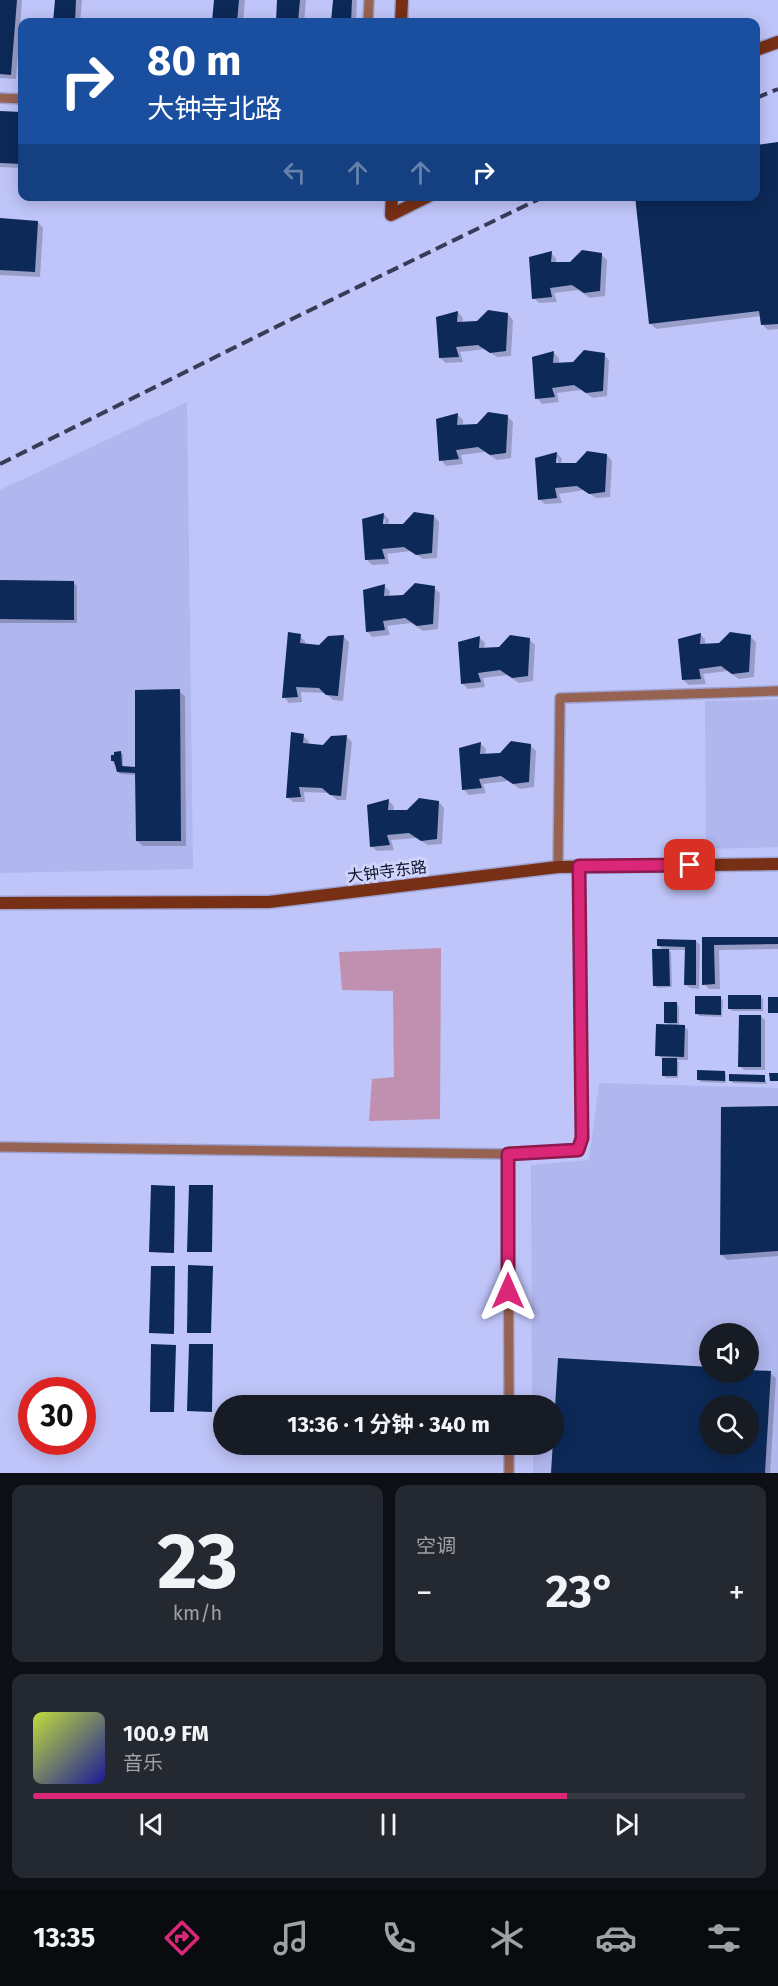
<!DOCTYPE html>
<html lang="zh">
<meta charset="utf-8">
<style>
:root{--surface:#171b24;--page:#242831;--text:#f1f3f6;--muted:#9ea1a6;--line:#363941;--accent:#db2777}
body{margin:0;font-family:"Fira Sans","Noto Sans SC",sans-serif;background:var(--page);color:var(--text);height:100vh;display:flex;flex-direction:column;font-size:22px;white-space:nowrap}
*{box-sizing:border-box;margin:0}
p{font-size:20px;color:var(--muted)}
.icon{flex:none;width:33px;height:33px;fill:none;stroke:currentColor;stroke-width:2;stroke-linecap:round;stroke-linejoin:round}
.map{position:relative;height:1473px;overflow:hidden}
.side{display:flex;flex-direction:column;gap:12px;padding:12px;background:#0d0f14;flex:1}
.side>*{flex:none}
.banner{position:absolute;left:18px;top:18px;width:742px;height:183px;border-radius:12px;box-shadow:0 3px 15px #0003;background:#1a4fa0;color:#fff;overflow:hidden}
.buttons{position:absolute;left:699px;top:1323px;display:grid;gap:12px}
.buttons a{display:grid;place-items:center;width:60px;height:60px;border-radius:50%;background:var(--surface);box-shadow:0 3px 15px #0003;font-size:30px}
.speed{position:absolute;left:18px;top:1377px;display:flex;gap:12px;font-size:30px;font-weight:700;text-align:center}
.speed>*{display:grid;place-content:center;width:78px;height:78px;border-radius:50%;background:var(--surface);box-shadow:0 3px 15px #0003;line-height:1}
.speed .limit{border:9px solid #d22;background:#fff;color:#111}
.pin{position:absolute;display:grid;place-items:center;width:51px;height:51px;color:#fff;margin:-26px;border-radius:12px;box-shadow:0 3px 9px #0006}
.me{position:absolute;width:66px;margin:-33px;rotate:0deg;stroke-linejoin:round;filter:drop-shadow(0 0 4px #0008)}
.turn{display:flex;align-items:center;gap:21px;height:126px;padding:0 30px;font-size:27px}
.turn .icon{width:78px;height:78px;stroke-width:2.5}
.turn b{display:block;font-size:42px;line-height:51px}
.lanes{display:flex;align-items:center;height:57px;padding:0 30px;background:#0003;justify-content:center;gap:30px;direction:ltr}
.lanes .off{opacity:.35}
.big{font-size:45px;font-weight:700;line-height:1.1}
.side .widget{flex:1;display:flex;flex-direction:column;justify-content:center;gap:9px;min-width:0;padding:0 21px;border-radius:12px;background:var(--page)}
.side .dial{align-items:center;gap:0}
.dial b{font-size:78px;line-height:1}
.song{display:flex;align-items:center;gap:18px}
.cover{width:72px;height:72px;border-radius:9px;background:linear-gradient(135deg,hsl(70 70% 55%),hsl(240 70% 35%))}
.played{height:6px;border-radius:3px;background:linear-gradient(90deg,var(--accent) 75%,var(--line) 75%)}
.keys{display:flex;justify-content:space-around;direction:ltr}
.heat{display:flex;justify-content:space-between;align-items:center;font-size:33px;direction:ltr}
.side .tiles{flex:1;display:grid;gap:12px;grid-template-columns:1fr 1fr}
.widget:last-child{grid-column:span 2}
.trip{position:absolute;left:213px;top:1395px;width:351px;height:60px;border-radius:30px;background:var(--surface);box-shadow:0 3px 15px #0003;font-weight:700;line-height:60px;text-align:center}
.tabs{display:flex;height:96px;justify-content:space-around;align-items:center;background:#090b0e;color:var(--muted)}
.tabs .icon{width:42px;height:42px}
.tabs .current{color:var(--accent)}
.tabs b{font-size:27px;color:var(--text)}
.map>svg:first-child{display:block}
.built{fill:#b0b6ee;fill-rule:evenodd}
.green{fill:#bf90af}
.shadow{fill:#0003;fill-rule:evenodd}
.building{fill:#0c2957;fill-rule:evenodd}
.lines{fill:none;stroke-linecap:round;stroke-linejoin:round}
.street-casing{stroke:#9ca1d0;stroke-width:12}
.secondary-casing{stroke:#9ca1d0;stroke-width:15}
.street{stroke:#966352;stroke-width:9}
.secondary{stroke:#772f15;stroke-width:12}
.rail{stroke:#393b59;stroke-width:4;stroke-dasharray:12 6;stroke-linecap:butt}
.route-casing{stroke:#8e194d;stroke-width:15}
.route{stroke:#db2777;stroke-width:10}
.labels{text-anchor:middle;stroke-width:6;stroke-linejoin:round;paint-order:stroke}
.street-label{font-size:16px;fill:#12132a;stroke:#ced4fb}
</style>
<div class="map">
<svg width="778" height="1473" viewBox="0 0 778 1473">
<rect width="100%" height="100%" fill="#bfc5f9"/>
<!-- built -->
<g class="built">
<polygon points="187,402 193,869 0,873 0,490"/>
<polygon points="778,699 778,847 706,849 705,701"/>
<path d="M599 1083 778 1088V1473H533V1445L554 1444V1406L532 1405 531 1165 589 1160ZM710 1334H748V1372H710ZM710 1406H748V1444H710Z"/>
</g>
<!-- green -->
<polygon class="green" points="441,948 440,1119 369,1121 372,1079 394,1077 393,991 342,990 339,952"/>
<!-- shadow -->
<g class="shadow">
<polygon points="0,0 22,0 16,79 0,78"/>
<polygon points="56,0 82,0 80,22 54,22"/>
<polygon points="215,0 245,0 243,22 213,22"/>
<polygon points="279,0 306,0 304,22 277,22"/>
<polygon points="334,0 357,0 356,22 333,22"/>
<polygon points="0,112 22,114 22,168 0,167"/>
<polygon points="778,144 778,329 768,330 763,325 761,316 656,329 650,323 756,196 756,146"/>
<polygon points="0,220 38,222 43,228 40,277 0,275"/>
<polygon points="551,253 556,258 556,264 571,263 601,254 607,260 605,296 590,298 578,290 554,293 557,302 539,303 534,298"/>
<polygon points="458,312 463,318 462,323 477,323 508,314 513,320 511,356 497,357 485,349 460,352 463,362 446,363 440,358"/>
<polygon points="554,353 559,358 559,364 574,364 604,355 609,360 607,396 593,398 581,390 557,393 559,402 542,404 537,398 533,358"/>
<polygon points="458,415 463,420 463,426 477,426 508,417 513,422 511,458 497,460 485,452 461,455 463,464 446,466 441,460 437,420"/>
<path d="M557 453 562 459 561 465 576 464 607 455 612 461 610 497 596 498 584 490 559 494 562 503 545 504 539 499ZM555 458H558L557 471Z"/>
<path d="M384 514 389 520 388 525H403L434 516 439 522 437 558 423 559 411 551 387 554 389 564 372 565 367 560ZM382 519H385L384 532Z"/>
<polygon points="0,582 73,582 77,586 77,623 0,623"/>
<polygon points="384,586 390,591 389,597 404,596 434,588 440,593 438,629 423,631 411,623 387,626 390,635 372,637 367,631"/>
<polygon points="700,634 705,639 705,645 720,645 750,636 756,642 754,677 739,679 727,671 703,674 706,684 689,685 683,680"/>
<polygon points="300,636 305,641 305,645 320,646 344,637 349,642 343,701 333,700 326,693 301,692 302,702 289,703 284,697"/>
<polygon points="480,638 485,643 484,649 499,649 530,640 535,645 533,681 519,683 507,675 483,678 485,687 468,689 462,683"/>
<polygon points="179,691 185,696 186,846 143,846 137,841 137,775 120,774 112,760 121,753 123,755 123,767 134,768"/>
<polygon points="303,736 309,741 308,745 323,746 332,738 347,737 352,742 346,800 337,800 329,793 304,792 305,802 293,802 287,797"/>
<polygon points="481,744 486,749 485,755 500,755 531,746 536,751 534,787 520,789 508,781 483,784 486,793 469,795 464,790"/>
<polygon points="388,800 394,806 393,811 408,811 439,802 444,808 442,844 428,845 416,838 391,840 394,850 377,851 371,846"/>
<polygon points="778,938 778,949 719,950 720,989 709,989 704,984 703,939"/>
<polygon points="696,941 700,945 699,989 690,988 686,985 686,950 668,950 671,952 672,987 657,988 655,985 663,950 659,946"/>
<polygon points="760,996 763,999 763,1011 732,1011 730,1009"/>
<polygon points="720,998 723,1000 722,1017 699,1016 697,1014"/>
<polygon points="677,1004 679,1006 679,1026 684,1026 688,1030 688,1060 676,1060 679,1062 678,1078 666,1078 664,1076 664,1059 657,1055 669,1026 666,1022"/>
<polygon points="761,1016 765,1020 765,1070 744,1070 740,1066"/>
<polygon points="724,1072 726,1074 726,1083 701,1082 699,1080"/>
<polygon points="764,1076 767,1084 733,1083 731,1081"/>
<polygon points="778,1107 778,1256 727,1260 721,1254"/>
<polygon points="175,1187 174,1253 152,1252 151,1252"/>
<path d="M710 1372 770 1373 776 1378 770 1473H552ZM710 1406H748V1444H710Z"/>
</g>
<!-- building -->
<g class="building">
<polygon points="0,0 17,0 11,75 0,74"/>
<polygon points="55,0 76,0 75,22 53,22"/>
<polygon points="214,0 239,0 237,22 212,22"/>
<polygon points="277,0 300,0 298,22 276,22"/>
<polygon points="333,0 352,0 351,22 331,22"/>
<polygon points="0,111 22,112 22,164 0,163"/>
<polygon points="778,142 778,324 761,325 759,311 649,324 635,196 756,196 756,145"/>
<polygon points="0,218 38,221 35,272 0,270"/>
<polygon points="582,250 602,253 600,291 584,293 572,285 550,288 552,297 532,299 529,257 552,251 551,262 570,262"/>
<polygon points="488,310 508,313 506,351 490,353 478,345 456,347 459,357 439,358 436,317 458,311 457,322 477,321"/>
<polygon points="584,350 605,353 603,391 586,393 574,385 552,388 555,397 535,399 532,357 554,351 553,363 573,362"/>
<polygon points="488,412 508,415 506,453 490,455 478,447 456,450 459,459 439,461 436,419 458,413 457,425 477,424"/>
<polygon points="587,451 607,454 605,492 589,494 577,486 555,488 557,498 538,500 535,458 557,452 556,463 576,463"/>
<polygon points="414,512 434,515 432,553 416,555 404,547 382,549 385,559 365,560 362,519 384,513 383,524 403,524"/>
<polygon points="0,580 74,581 74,620 0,619"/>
<polygon points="415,583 435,586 433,624 417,626 405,618 383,621 385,630 366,632 363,590 385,584 384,596 403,595"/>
<polygon points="288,632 301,634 300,643 319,645 328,636 344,635 338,696 326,695 319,688 296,687 298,697 282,698"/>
<polygon points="730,632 751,635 749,672 732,674 721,666 699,669 701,679 682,680 678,639 701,633 700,644 719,643"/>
<polygon points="510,635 530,638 528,676 512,678 500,670 478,673 481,682 461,684 458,642 480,636 479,648 499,647"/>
<polygon points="180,689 181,841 136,841 135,773 117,772 114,761 111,761 111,755 114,755 114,752 121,751 122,766 135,767 135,690"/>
<polygon points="291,732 304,734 303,743 323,745 331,736 347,735 341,796 330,795 322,788 299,787 301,797 286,798"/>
<polygon points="511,741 531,744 529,782 513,784 501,776 479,779 482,788 462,790 459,748 481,742 480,754 500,753"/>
<polygon points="419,798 439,801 437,839 421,841 409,833 387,835 390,845 370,847 367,805 389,799 388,810 407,810"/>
<polygon points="702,937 778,937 778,944 714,945 715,984 702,985"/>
<polygon points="657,939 696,940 696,985 684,985 685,947 657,946"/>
<polygon points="652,949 669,949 670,986 653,986"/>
<rect x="728" y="995" width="33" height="14"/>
<polygon points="695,996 721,996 721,1015 695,1014"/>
<rect x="768" y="997" width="10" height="16"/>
<rect x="664" y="1002" width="13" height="21"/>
<polygon points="739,1015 761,1015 761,1067 738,1067"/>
<polygon points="656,1024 685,1025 684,1057 655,1056"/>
<rect x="662" y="1058" width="15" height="18"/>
<polygon points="697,1070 725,1071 725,1081 697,1080"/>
<polygon points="769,1073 778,1073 778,1081 770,1081"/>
<polygon points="729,1074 765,1075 765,1082 729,1081"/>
<polygon points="778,1106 778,1251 720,1255 721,1107"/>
<polygon points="151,1185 175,1186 174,1253 149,1252"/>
<polygon points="189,1185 213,1185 212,1252 187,1252"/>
<polygon points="188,1265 213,1266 211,1333 187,1333"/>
<polygon points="151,1266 175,1266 174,1334 149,1333"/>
<polygon points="151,1344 176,1345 174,1412 150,1412"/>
<polygon points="189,1344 213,1344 212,1412 187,1411"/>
<path d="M558 1358 710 1367V1372H748V1370L771 1371 765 1473H551ZM710 1406H748V1444H710Z"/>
<polygon points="230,1399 256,1400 256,1406 230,1406"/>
</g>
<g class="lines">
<defs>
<g id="street">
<polyline points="368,22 369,0"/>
<polyline points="0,98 22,99"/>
<polyline points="558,867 560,698 778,691"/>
<polyline points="0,1147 508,1154 578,1150 582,1138 579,866"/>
<polyline points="508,1154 509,1406"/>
<polyline points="509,1444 509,1473"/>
</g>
<g id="secondary">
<polyline points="401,22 402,0"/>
<polyline points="756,50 778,42"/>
<polyline points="392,196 391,215 429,196"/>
<polyline points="0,903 269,902 558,867 778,864"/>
</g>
</defs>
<!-- street casing -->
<use href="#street" class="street-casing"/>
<!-- secondary casing -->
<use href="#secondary" class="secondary-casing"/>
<!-- street -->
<use href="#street" class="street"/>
<!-- secondary -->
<use href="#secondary" class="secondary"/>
<!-- rail -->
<g class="rail">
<polyline points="756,98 778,89"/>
<polyline points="0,464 296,317 545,196"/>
</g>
</g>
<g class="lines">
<defs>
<polyline id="route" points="508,1291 508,1154 578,1150 582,1138 579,866 690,865"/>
</defs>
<!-- route casing -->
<use href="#route" class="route-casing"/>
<!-- route -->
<use href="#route" class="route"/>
</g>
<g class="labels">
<!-- street labels -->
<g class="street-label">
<text transform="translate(387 871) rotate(-7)" y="6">大钟寺东路</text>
</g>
</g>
</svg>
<div class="buttons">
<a><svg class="icon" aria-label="sound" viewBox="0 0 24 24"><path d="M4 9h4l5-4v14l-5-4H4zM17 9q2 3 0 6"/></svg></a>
<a><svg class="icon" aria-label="search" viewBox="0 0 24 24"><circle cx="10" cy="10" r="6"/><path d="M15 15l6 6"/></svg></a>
</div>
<div class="speed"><div class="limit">30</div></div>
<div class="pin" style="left:690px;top:865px;background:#d93025"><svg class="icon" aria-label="arrive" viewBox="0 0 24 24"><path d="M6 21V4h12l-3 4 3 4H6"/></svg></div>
<svg class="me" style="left:508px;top:1291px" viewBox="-20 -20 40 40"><path d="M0-17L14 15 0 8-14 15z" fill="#db2777" stroke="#fff" stroke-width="4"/></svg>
<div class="trip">13:36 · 1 分钟 · 340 m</div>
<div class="banner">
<div class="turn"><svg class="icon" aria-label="right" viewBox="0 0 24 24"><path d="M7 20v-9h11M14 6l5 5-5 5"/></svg><div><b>80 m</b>大钟寺北路</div></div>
<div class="lanes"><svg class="icon off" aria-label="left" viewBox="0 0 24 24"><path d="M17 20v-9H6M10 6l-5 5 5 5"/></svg><svg class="icon off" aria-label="ahead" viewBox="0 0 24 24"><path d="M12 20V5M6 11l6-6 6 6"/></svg><svg class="icon off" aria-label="ahead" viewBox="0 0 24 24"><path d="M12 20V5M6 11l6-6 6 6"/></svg><svg class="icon" aria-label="right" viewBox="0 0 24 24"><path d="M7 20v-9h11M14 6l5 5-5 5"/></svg></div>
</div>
</div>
<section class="side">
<div class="tiles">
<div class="widget dial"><b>23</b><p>km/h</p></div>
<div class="widget"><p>空调</p>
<div class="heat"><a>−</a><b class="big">23°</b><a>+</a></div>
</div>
<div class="widget">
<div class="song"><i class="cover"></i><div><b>100.9 FM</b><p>音乐</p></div></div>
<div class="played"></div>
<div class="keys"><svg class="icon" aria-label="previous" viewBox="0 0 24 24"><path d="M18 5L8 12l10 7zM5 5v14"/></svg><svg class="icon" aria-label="pause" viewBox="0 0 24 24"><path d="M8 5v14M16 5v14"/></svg><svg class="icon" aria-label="next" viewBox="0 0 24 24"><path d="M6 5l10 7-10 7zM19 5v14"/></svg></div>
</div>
</div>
</section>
<nav class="tabs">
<b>13:35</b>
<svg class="icon current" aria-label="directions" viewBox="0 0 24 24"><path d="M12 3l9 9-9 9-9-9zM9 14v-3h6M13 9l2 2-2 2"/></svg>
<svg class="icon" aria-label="music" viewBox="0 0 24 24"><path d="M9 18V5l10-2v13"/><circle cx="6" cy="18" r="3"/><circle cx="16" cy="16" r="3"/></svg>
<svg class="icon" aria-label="phone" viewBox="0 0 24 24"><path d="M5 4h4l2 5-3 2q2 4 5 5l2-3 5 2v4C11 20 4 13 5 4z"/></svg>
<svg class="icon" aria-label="climate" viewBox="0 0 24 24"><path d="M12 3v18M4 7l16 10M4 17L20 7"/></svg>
<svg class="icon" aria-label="car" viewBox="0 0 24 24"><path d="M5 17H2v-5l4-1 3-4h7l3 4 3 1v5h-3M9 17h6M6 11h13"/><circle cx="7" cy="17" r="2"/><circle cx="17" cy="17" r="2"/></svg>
<svg class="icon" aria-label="filters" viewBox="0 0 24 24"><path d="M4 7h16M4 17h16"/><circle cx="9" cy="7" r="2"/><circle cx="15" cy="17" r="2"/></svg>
</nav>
